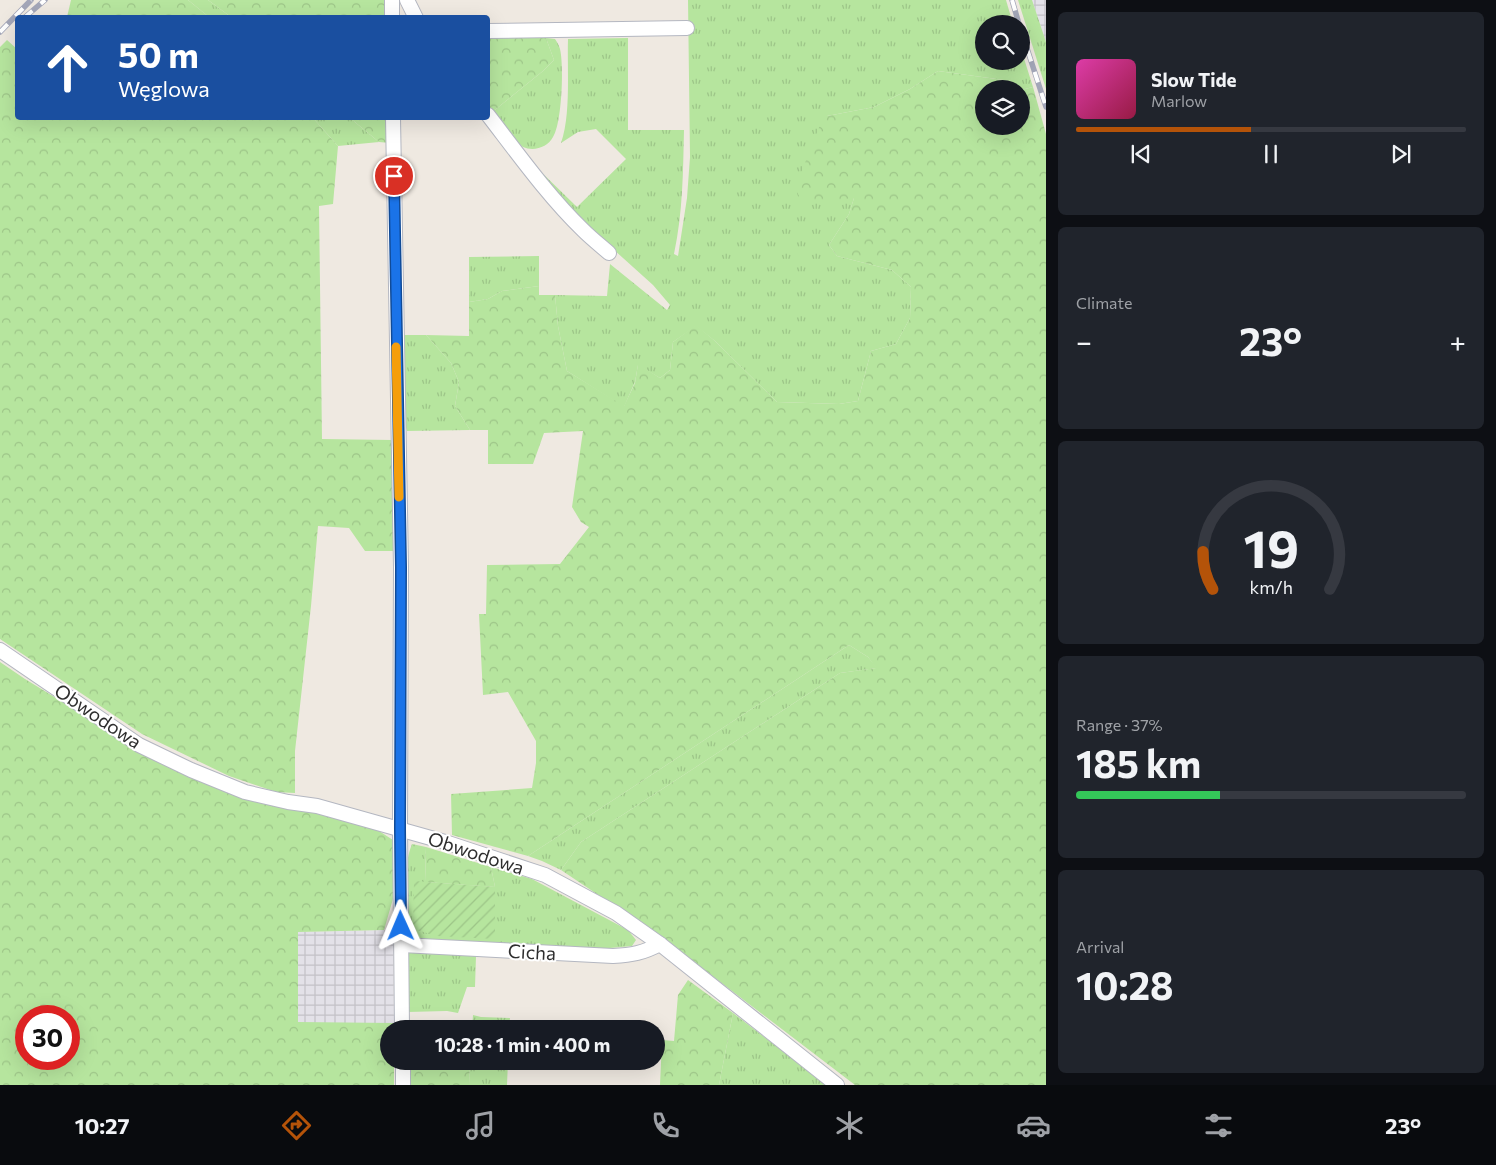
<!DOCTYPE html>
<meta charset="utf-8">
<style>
:root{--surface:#171b24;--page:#20242c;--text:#f1f3f6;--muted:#9ea1a6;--line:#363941;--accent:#b45309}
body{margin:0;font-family:Commissioner,sans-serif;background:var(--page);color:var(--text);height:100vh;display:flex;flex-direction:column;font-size:19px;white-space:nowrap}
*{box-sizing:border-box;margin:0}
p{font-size:16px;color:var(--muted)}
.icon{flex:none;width:28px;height:28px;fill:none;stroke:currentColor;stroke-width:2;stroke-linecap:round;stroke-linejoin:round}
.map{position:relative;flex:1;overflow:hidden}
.drawer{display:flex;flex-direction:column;gap:12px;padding:12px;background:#0d0f14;width:450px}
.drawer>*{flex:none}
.guide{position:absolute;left:15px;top:15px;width:475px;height:105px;border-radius:5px;box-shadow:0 5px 20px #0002;background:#1a4fa0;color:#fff;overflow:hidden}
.buttons{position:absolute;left:975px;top:15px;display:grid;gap:10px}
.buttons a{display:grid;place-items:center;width:55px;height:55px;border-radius:50%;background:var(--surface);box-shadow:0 5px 20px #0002;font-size:25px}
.speed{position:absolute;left:15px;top:1005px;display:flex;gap:10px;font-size:25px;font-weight:700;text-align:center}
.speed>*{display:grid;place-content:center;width:65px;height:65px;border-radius:50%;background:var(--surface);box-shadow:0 5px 20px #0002;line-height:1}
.speed .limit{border:8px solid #d22;background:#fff;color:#111}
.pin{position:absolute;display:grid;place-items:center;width:42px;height:42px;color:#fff;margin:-21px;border:2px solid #fff;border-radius:50%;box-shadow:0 1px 5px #0007}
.me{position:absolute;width:55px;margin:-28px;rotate:359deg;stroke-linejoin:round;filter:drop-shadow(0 0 4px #0008)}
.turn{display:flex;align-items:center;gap:18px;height:105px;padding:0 20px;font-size:22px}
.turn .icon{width:65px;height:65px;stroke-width:2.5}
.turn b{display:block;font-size:35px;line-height:42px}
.big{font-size:38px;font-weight:700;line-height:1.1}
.drawer .widget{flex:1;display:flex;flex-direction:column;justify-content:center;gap:8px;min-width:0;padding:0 18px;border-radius:8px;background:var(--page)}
.drawer .dial{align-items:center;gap:0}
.dial svg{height:130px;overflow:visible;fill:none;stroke:var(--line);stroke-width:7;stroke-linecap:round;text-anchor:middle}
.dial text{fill:var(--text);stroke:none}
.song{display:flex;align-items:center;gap:15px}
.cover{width:60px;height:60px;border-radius:8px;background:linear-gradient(135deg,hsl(320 70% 55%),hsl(340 70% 35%))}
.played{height:5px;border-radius:2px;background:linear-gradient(90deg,var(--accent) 45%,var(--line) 45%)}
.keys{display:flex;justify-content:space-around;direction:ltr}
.heat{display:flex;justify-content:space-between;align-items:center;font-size:28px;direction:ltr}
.charge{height:8px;border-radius:4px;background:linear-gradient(90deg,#34c759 37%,var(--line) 0)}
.trip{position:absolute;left:380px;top:1020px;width:285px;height:50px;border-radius:25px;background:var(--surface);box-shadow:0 5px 20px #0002;font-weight:700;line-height:50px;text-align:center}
.menu{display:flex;height:80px;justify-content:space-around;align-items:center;background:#090b0e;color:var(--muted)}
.menu .icon{width:35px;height:35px}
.menu .current{color:var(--accent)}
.menu b{font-size:22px;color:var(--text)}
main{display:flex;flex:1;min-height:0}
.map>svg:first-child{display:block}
.industrial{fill:url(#industrial-grid)}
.grass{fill:url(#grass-tufts)}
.forest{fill:url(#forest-crowns);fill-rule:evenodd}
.garden{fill:url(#garden-furrows)}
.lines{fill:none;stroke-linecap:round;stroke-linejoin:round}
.minor-casing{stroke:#b4b7c1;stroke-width:16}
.minor{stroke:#fff;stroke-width:14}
.rail-casing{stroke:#a3a6b8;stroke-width:5.5}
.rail{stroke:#fff;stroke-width:4;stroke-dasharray:11;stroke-linecap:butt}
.route-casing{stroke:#114b97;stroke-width:12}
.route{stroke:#1a73e8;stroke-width:9}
.slow{stroke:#f59e0b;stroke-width:9}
.labels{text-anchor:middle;stroke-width:4;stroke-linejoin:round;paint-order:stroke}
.street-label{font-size:19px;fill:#2e2e2e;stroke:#fff}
</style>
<main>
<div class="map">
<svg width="1046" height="1085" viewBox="0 0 1046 1085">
<defs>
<pattern id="industrial-grid" width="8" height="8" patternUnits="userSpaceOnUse" patternTransform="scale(1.25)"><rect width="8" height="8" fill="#e3e1e8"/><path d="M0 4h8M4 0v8" fill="none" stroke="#c3c1c7"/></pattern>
<pattern id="grass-tufts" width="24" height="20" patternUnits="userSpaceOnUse" patternTransform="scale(1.25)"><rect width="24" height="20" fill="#b6e59e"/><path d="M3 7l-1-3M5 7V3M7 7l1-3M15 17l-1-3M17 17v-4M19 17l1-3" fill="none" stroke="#9dc588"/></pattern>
<pattern id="forest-crowns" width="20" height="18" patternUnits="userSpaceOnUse" patternTransform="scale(1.25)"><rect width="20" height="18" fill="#b6e59e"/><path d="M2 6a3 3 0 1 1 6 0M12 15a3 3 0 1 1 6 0" fill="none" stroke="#9dc588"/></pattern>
<pattern id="garden-furrows" width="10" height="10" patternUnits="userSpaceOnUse" patternTransform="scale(1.25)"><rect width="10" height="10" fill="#b6e59e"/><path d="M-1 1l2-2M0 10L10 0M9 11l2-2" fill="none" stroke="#9dc588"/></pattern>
</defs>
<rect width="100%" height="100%" fill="#efe9e1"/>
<!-- industrial -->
<g class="industrial">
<polygon points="1032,0 1046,0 1046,42"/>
<polygon points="384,930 393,932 394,1023 298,1023 298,932"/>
</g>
<!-- grass -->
<g class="grass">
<polygon points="188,0 208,0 231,17 209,17"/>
<path d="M688 0H1006L1013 24H984V61H1021V49L1033 87 1021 90V89H1013L1011 81 938 71 910 89 874 107 827 116 854 198 849 214 829 245 837 256 892 270 911 287 910 318 896 344 871 351 858 401 839 404 777 402 715 341 696 326 673 342 670 370 660 378 638 365 635 382 624 407 567 371 558 326 555 295 607 296 610 264 667 310 670 305 653 285 583 222 555 194 532 163 577 207 626 159 596 129 578 132 561 143C571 114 567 71 568 39L628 38V130H684C683 172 683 212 674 254L678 256 687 198 690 157Z"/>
<polygon points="1018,0 1032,0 1046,42 1046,89"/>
<path d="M546 38 555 39C557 42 559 45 560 49 564 65 562 123 553 137 548 147 534 152 523 147 516 143 498 120 491 113L543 71 554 60Z"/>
<polygon points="313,118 350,118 379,142 338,146"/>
<polygon points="539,256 539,286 502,291 488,299 469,302 469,257"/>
<polygon points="404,335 426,335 451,363 459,382 455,406 470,430 407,431 405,424"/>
<polygon points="849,645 868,657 877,668 840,673 581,842 561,870 542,861 528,856"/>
<path d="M412 844 426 847 425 882H414L495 887 491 867 532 879 628 930 636 940 632 946 599 949 421 942 410 934 408 930C407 903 402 868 412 844Z"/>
<polygon points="409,952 474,953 476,956 475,987 467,987 458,1013 447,1011 408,1012 407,956"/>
<polygon points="733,1013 827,1085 719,1085"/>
<polygon points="473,1015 481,1017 510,1018 509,1029 472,1029"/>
<polygon points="470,1061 508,1061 507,1085 469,1085"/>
</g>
<!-- forest -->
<g class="forest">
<polygon points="71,0 188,0 209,17 67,17"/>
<polygon points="208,0 387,0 387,17 231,17"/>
<polygon points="488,37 546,38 554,60 543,71 491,113 488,108"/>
<polygon points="7,40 17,49 18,118 313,118 338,146 333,204 319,206 322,439 393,440 396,551 365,551 349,528 318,526 311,606 295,751 295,793 276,792 229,776 142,734 0,639 0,47"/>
<polygon points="938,71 1011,81 1013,89 984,89 984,126 1021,126 1021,90 1033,87 1046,134 1046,1085 855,1085 664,939 561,870 581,842 840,673 876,668 868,657 849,645 528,856 452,835 451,794 532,788 536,763 536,741 508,692 483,695 479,614 486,614 487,565 560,564 589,527 581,522 572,507 583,431 544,433 533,464 488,464 488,430 470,430 455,406 459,382 451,363 426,335 469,336 469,302 488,299 502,291 539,286 539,295 555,295 558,326 567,371 624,406 635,383 638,364 660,378 670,370 673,342 696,325 715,341 777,402 839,404 858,401 871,351 896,344 910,318 911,287 892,270 837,256 829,245 849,214 854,198 803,204 795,188 820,125 827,116 874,107 910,89"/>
<polygon points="350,118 389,118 390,143 379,142"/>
<path d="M0 662 25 679 164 764 332 815 379 831 393 840 396 853 395 892 384 930 298 932V1022L394 1023V1029H389V1061H394V1085H0ZM26 1016H69V1059H26Z"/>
<polygon points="426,847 491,867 495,887 425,882"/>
<polygon points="688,980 733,1013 719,1085 660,1085 662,1040 674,1041 678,995"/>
<polygon points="411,1061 452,1065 470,1065 469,1085 411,1085"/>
</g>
<!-- garden -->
<polygon class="garden" points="414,881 495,887 495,939 437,936 413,929"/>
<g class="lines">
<defs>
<g id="minor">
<polyline points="407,0 416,18"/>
<polyline points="392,18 392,0"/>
<polyline points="488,31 687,28"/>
<path d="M488 115C518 154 548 196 583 230 591 238 601 246 609 253"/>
<polyline points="393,118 401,567 400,829 402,1029"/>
<polyline points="0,650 139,745 191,770 245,792 288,802 317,806 445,842 545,875 616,913 660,944 837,1085"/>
<path d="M402 945 613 956C632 955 643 953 660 944"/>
<polyline points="403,1061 403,1085"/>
</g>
</defs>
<!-- minor casing -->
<use href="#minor" class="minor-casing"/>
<!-- minor -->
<use href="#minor" class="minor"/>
<defs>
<g id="rail">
<polyline points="1012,0 1019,24"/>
<polyline points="24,18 45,0"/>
<polyline points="1021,30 1046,107"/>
<polyline points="0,32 31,0"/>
</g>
</defs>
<!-- rail casing -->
<use href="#rail" class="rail-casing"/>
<!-- rail -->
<use href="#rail" class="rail"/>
</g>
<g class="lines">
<defs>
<polyline id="route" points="394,176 401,567 400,829 401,926"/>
</defs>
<!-- route casing -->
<use href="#route" class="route-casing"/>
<!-- route -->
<use href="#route" class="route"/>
<!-- slow -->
<polyline class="slow" points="396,347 399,497"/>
</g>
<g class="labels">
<!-- street labels -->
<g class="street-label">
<text transform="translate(98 716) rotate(34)" y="7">Obwodowa</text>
<text transform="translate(476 853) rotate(18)" y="7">Obwodowa</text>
<text transform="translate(532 952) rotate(3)" y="7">Cicha</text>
</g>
</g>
</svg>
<div class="buttons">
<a><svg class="icon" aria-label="search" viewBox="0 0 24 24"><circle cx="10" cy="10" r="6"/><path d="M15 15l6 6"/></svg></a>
<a><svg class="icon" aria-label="layers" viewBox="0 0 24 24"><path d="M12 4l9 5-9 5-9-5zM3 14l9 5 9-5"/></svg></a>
</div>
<div class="speed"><div class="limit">30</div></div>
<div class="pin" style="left:394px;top:176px;background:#d93025"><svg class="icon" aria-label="arrive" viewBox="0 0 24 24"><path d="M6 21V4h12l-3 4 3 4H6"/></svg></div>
<svg class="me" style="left:401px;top:926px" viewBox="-20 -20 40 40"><path d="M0-17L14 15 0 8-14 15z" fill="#1a73e8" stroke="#fff" stroke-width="4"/></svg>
<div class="trip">10:28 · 1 min · 400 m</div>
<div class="guide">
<div class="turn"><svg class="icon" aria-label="ahead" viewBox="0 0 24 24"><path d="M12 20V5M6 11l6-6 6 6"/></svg><div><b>50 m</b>Węglowa</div></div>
</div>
</div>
<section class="drawer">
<div class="widget">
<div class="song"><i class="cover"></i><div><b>Slow Tide</b><p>Marlow</p></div></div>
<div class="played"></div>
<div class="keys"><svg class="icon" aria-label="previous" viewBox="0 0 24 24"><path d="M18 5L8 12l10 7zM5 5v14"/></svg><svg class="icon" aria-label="pause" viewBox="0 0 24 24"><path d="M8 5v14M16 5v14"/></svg><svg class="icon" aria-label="next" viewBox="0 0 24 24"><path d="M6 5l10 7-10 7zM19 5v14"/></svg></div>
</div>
<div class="widget"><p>Climate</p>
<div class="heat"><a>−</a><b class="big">23°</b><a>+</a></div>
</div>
<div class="widget dial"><svg viewBox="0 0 100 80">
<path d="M14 69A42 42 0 1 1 86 69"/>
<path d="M14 69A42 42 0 0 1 8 46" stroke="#b45309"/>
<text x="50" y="56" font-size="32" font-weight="700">19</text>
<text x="50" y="72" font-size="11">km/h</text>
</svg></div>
<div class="widget"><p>Range · 37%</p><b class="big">185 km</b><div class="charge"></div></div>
<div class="widget"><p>Arrival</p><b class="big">10:28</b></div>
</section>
</main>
<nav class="menu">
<b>10:27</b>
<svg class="icon current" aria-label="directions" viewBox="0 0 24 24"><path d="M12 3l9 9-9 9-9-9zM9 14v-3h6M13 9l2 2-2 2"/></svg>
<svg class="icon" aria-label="music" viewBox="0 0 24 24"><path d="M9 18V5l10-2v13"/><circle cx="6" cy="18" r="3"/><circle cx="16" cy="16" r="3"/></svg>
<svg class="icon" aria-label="phone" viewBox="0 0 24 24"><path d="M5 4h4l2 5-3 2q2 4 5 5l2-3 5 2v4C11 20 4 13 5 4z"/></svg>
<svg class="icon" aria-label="climate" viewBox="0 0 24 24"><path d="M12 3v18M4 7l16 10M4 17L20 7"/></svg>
<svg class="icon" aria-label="car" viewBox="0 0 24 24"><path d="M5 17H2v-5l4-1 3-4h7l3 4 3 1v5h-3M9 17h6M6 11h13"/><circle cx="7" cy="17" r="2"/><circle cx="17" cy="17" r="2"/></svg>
<svg class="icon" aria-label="filters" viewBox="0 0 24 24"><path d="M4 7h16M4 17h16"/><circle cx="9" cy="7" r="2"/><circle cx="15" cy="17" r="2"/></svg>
<b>23°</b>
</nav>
